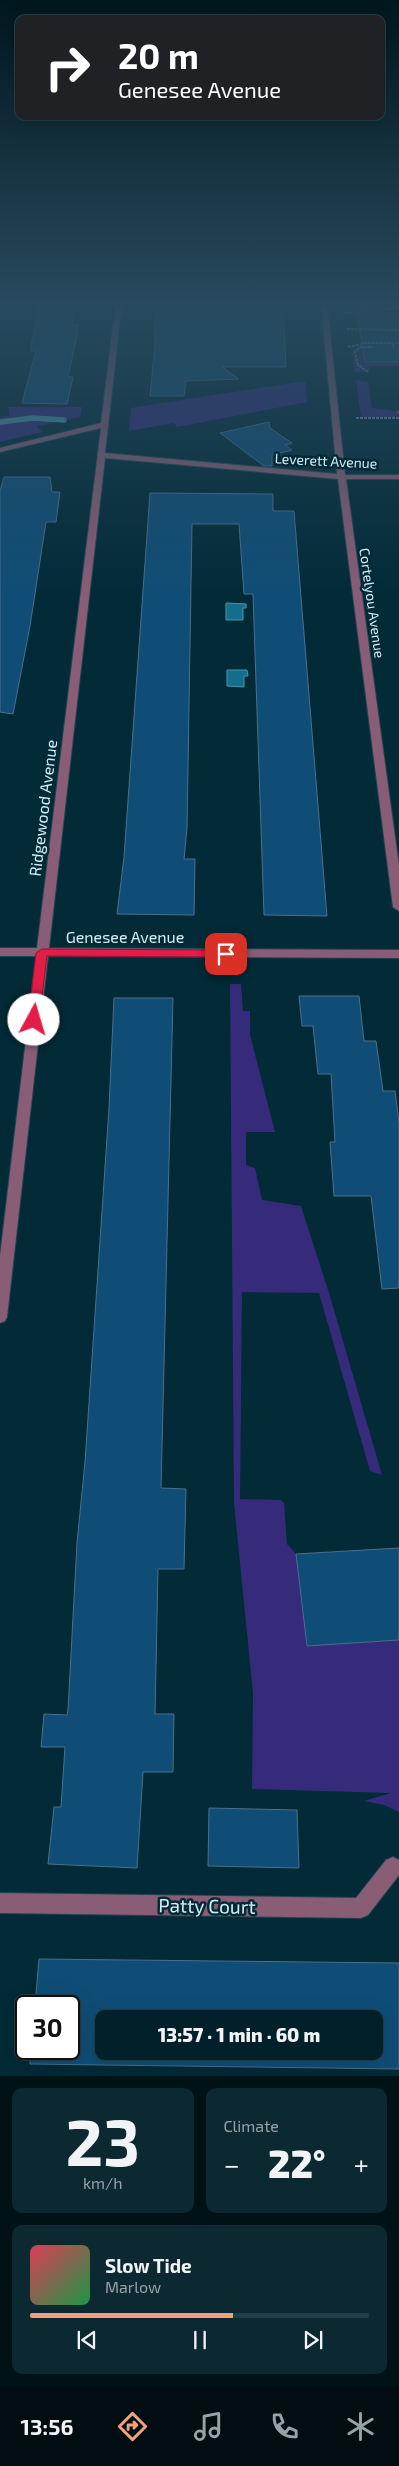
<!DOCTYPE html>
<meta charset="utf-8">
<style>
:root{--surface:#022029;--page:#0c2831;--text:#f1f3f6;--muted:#96a3a8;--line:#233e46;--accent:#f2a17e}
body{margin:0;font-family:"Exo 2",sans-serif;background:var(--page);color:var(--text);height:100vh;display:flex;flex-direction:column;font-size:19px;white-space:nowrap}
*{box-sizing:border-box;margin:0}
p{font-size:16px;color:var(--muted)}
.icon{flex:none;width:28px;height:28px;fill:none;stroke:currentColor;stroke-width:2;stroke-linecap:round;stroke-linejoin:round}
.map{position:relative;height:2076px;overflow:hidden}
.drawer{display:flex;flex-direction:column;gap:12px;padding:12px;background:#011217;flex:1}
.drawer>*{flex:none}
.top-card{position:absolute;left:15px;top:15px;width:370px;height:105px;border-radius:10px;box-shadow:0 5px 20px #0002,0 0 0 1px var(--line);background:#202124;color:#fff;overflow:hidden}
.speed{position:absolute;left:15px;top:1995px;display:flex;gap:10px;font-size:25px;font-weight:700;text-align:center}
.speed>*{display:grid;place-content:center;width:65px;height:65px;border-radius:50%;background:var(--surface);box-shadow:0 5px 20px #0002,0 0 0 1px var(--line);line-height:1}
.speed .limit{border:2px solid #111;border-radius:8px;background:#fff;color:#111}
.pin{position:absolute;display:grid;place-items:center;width:42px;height:42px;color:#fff;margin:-21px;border-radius:10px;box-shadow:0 2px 8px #0006}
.me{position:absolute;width:55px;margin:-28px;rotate:6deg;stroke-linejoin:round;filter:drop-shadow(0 0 4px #0008)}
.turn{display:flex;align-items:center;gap:18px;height:105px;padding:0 20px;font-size:22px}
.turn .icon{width:65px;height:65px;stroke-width:2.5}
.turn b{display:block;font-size:35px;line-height:42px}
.big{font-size:38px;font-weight:800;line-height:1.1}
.drawer .tile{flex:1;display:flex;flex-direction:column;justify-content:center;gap:8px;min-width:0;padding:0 18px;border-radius:10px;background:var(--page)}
.drawer .dial{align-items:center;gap:0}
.dial b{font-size:65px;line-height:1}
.song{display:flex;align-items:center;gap:15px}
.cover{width:60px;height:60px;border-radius:8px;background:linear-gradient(135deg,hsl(350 70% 55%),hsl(140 70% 35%))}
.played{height:5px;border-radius:2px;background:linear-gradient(90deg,var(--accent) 60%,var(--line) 60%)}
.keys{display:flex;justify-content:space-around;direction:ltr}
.heat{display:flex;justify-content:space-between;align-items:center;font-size:28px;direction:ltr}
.drawer .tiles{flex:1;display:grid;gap:12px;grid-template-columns:1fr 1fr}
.tile:last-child{grid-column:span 2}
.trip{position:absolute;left:95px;top:2010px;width:288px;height:50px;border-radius:10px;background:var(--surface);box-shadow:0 5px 20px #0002,0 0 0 1px var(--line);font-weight:800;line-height:50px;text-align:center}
.menu{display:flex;height:80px;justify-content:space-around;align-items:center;background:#010d10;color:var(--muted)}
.menu .icon{width:35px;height:35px}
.menu .current{color:var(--accent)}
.menu b{font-size:22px;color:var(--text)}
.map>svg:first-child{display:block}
.green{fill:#362b7a}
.water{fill:#116f8b;stroke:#4c95ac}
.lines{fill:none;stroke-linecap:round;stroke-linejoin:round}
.stream{stroke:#4c95ac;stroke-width:5.5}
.building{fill:#104d76;stroke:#4c6f8c;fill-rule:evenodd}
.minor-casing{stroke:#1f4552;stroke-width:2}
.path{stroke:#6d8e9a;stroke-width:2;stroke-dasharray:3 1;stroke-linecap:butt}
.minor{fill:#895d76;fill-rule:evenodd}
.route{fill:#e11d48;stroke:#92132f}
.labels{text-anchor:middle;stroke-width:5;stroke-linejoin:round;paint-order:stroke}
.far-street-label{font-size:14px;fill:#d4eef8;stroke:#022a37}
.street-label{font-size:16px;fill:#d4eef8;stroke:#022a37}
.near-street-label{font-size:19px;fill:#d4eef8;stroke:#022a37}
</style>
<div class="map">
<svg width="399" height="2076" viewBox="0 0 399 2076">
<rect width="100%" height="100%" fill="#022a37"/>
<!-- green -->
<g class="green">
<polygon points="349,303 399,303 399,308 352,311"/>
<polygon points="366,344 362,348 365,362 399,362 399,366 369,366 369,372 358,365 357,349 354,350 357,365 368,372 355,372 351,347"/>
<polygon points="356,380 368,382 372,408 397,411 398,417 361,417"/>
<polygon points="305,381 307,402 177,427 174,423 129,431 131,408"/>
<polygon points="8,407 82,407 80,417 37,426 42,432 0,442 0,417 9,416"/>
<polygon points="230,984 241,984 243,1011 250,1011 250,1035 275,1132 246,1132 246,1165 255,1168 262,1200 301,1206 329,1293 382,1475 370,1471 319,1293 242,1292 240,1499 281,1500 284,1503 287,1544 296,1554 307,1646 399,1640 399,1812 384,1805 364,1801 391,1793 252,1789 253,1693 234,1503"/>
</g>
<!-- water -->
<g class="water">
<polygon points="226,603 246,604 246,608 243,608 243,620 226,620"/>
<polygon points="227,670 247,670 248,676 244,676 244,687 227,686"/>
</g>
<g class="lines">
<!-- stream -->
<polyline class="stream" points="0,422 33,418 64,420"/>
</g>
<!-- building -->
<g class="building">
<polygon points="40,303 77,303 72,325 78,325 77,335 68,377 73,377 67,404 22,403 36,351 30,351"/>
<polygon points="155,307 283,307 286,367 222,367 239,379 186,381 184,396 150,396 155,344"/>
<polygon points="357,314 399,314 399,362 365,362"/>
<polygon points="269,422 270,428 292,443 285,445 292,450 272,455 272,466 264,466 220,433"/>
<polygon points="4,477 50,477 52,492 60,492 56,522 46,522 30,626 13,714 0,712 0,491"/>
<polygon points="150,493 273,494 273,511 294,511 327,916 264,915 253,594 244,594 239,524 192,524 187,828 184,859 195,859 194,915 117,914 124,857"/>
<polygon points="299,996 359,996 364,1041 376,1041 383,1091 395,1091 399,1122 399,1288 382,1289 371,1196 334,1196 330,1142 335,1142 331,1074 318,1074 313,1026 302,1026"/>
<polygon points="114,998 173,998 161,1488 186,1489 184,1569 158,1569 155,1714 174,1714 173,1772 143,1772 137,1868 48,1864 54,1807 61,1807 65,1747 41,1747 44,1714 67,1715 68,1710 77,1543 85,1462 109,1108"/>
<polygon points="399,1548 399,1640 307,1646 296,1554"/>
<polygon points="209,1808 297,1810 299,1868 208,1866"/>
<path d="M39 1959 399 1963V2069L30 2064 31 2049H69V2006H35ZM104 2019H374V2051H104Z"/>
</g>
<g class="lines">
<defs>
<g id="minor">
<polygon points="116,303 122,303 105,453 337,474 321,303 327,303 345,475 399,475 399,479 346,479 399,866 399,911 393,907 338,479 105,458 49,948 399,950 399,958 48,956 7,1317 5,1321 0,1323 0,1256 36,956 0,956 0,948 37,948 101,428 0,452 0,448 101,423"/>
<polygon points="393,1857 399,1860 399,1875 368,1915 361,1918 0,1913 0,1893 356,1898 386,1860"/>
</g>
</defs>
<!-- minor casing -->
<use href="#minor" class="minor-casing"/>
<!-- path -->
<g class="path">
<polyline points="384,308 385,314"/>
<polyline points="345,313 399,308"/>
<polyline points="347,329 399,330"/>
<polyline points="392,343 394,348"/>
<polyline points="348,347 366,343 399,343"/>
<polyline points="368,372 358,365 355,352 360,347 373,347"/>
<polyline points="398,411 399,414"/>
<polyline points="356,418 399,418"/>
</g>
<!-- minor -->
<use href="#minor" class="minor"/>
</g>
<!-- sky -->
<linearGradient id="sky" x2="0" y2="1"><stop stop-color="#01171e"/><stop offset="0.51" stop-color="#284a5e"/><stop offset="1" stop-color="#284a5e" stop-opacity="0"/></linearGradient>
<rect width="399" height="594" fill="url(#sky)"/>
<!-- route -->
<polygon class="route" points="42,949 226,950 231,954 226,957 47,956 39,1020 34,1024 28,1020 36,953"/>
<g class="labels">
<!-- far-street labels -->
<g class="far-street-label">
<text transform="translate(326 461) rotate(3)" y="5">Leverett Avenue</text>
<text transform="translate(372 603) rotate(82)" y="5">Cortelyou Avenue</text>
</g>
<!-- street labels -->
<g class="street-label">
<text transform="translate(43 808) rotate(-83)" y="6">Ridgewood Avenue</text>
<text x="125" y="943">Genesee Avenue</text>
</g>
<!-- near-street labels -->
<g class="near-street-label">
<text transform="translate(207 1906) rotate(1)" y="7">Patty Court</text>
</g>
</g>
</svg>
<div class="speed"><div class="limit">30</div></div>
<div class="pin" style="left:226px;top:954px;background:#d93025"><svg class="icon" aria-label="arrive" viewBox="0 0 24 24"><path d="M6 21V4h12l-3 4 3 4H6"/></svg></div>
<svg class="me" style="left:34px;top:1020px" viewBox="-20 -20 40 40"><circle r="19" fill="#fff"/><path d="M0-13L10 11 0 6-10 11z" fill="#e11d48"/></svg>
<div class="trip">13:57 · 1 min · 60 m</div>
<div class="top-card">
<div class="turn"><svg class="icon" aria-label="right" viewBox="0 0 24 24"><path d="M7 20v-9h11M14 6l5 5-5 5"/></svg><div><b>20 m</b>Genesee Avenue</div></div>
</div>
</div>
<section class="drawer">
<div class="tiles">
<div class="tile dial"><b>23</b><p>km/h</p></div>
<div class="tile"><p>Climate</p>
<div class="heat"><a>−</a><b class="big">22°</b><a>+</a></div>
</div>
<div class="tile">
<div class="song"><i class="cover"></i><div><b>Slow Tide</b><p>Marlow</p></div></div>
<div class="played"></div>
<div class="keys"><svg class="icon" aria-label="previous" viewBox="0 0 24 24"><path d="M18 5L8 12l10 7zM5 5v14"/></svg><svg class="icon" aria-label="pause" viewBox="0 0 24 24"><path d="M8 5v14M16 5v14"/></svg><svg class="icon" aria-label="next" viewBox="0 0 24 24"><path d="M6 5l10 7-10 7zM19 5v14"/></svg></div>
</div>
</div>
</section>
<nav class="menu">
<b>13:56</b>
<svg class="icon current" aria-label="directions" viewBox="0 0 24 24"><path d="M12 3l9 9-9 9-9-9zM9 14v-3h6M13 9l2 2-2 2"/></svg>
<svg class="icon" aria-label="music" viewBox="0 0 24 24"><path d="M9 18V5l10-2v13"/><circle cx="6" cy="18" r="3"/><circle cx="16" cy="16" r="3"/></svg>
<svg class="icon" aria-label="phone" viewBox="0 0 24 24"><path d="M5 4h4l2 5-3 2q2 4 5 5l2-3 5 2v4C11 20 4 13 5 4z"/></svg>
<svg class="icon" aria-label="climate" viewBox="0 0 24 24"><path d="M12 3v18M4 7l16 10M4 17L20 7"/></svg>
</nav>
